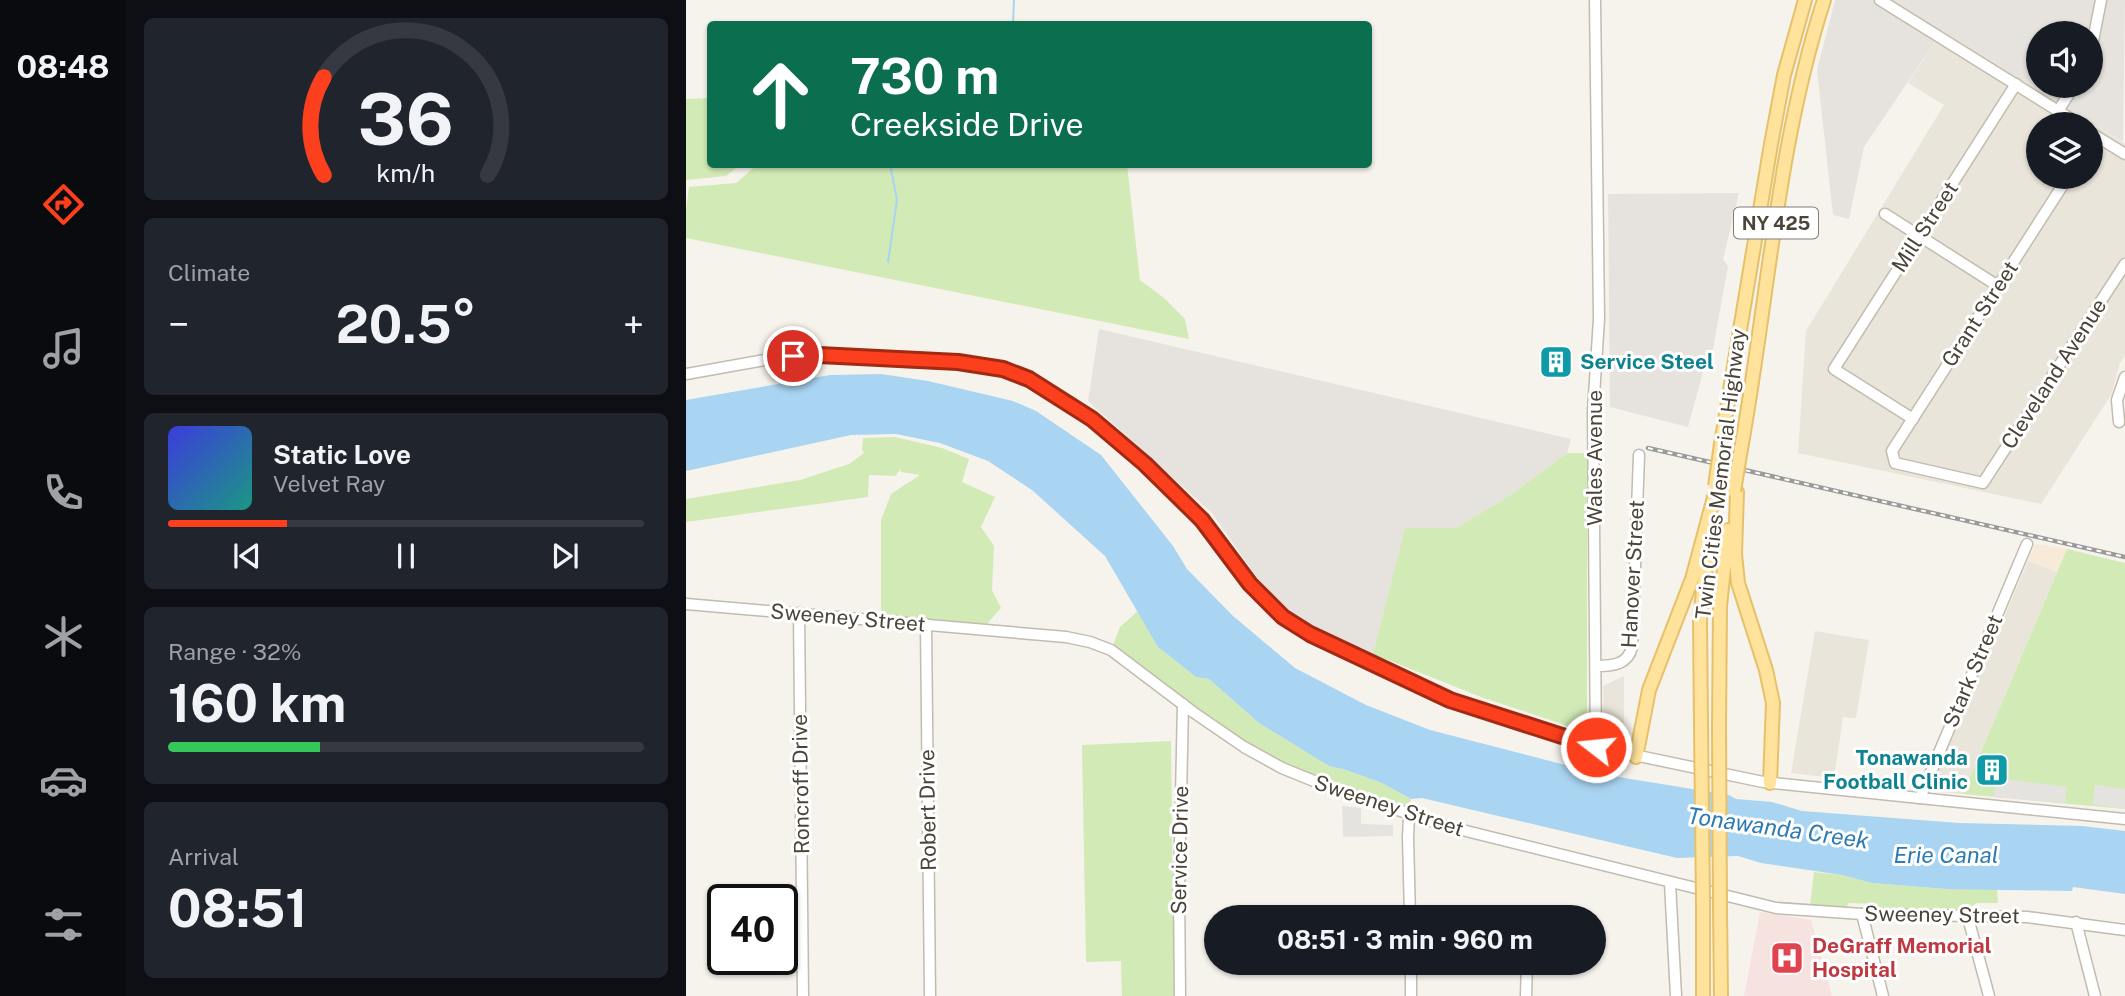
<!DOCTYPE html>
<meta charset="utf-8">
<style>
:root{--surface:#171b24;--page:#20242c;--text:#f1f3f6;--muted:#9ea1a6;--line:#363941;--accent:#fc3f1d}
body{margin:0;font-family:"Public Sans",sans-serif;background:var(--page);color:var(--text);height:100vh;display:flex;flex-direction:column;font-size:26px;white-space:nowrap}
*{box-sizing:border-box;margin:0}
p{font-size:23px;color:var(--muted)}
.icon{flex:none;width:38px;height:38px;fill:none;stroke:currentColor;stroke-width:2;stroke-linecap:round;stroke-linejoin:round}
.map{position:relative;flex:1;overflow:hidden}
.side{display:flex;flex-direction:column;gap:18px;padding:18px;background:#0d0f14;width:560px}
.side>*{flex:none}
.top-card{position:absolute;left:21px;top:21px;width:665px;height:147px;border-radius:7px;box-shadow:0 2px 5px #0004;background:#0b6e4f;color:#fff;overflow:hidden}
.controls{position:absolute;left:1340px;top:21px;display:grid;gap:14px}
.controls a{display:grid;place-items:center;width:77px;height:77px;border-radius:50%;background:var(--surface);box-shadow:0 2px 5px #0004;font-size:35px}
.speed{position:absolute;left:21px;top:884px;display:flex;gap:14px;font-size:35px;font-weight:700;text-align:center}
.speed>*{display:grid;place-content:center;width:91px;height:91px;border-radius:50%;background:var(--surface);box-shadow:0 2px 5px #0004;line-height:1}
.speed .limit{border:4px solid #111;border-radius:10px;background:#fff;color:#111}
.pin{position:absolute;display:grid;place-items:center;width:60px;height:60px;color:#fff;margin:-30px;border:4px solid #fff;border-radius:50%;box-shadow:0 2px 7px #0007}
.me{position:absolute;width:77px;margin:-38px;rotate:286deg;stroke-linejoin:round;filter:drop-shadow(0 0 5px #0008)}
.turn{display:flex;align-items:center;gap:24px;height:147px;padding:0 28px;font-size:32px}
.turn .icon{width:91px;height:91px;stroke-width:2.5}
.turn b{display:block;font-size:49px;line-height:60px}
.big{font-size:52px;font-weight:700;line-height:1.1}
.side .tile{flex:1;display:flex;flex-direction:column;justify-content:center;gap:10px;min-width:0;padding:0 24px;border-radius:10px;background:var(--page)}
.side .dial{align-items:center;gap:0}
.dial svg{height:182px;overflow:visible;fill:none;stroke:var(--line);stroke-width:7;stroke-linecap:round;text-anchor:middle}
.dial text{fill:var(--text);stroke:none}
.song{display:flex;align-items:center;gap:21px}
.cover{width:84px;height:84px;border-radius:10px;background:linear-gradient(135deg,hsl(240 70% 55%),hsl(170 70% 35%))}
.played{height:7px;border-radius:4px;background:linear-gradient(90deg,var(--accent) 25%,var(--line) 25%)}
.keys{display:flex;justify-content:space-around;direction:ltr}
.heat{display:flex;justify-content:space-between;align-items:center;font-size:38px;direction:ltr}
.charge{height:10px;border-radius:5px;background:linear-gradient(90deg,#34c759 32%,var(--line) 0)}
.trip{position:absolute;left:518px;top:905px;width:402px;height:70px;border-radius:35px;background:var(--surface);box-shadow:0 2px 5px #0004;font-weight:700;line-height:70px;text-align:center}
main{display:flex;flex:1;min-height:0}
.tabs{display:flex;flex-direction:column;width:126px;justify-content:space-around;align-items:center;background:#090b0e;color:var(--muted)}
.tabs .icon{width:49px;height:49px}
.tabs .on{color:var(--accent)}
.tabs b{font-size:32px;color:var(--text)}
.map>svg:first-child{display:block}
.residential{fill:#eae5da;fill-rule:evenodd}
.commercial{fill:#f7ead8}
.industrial{fill:#e6e2dd;fill-rule:evenodd}
.medical{fill:#f6e3e0}
.green{fill:#d2eab5}
.parking{fill:#e5e3e0}
.water{fill:#a9d4f2}
.lines{fill:none;stroke-linecap:round;stroke-linejoin:round}
.stream{stroke:#a9d4f2;stroke-width:2}
.minor-casing{stroke:#c2bbae;stroke-width:13}
.major-casing{stroke:#e6c16a;stroke-width:16}
.minor{stroke:#fff;stroke-width:10}
.major{stroke:#ffe39c;stroke-width:12}
.rail-casing{stroke:#9a9a9a;stroke-width:4.5}
.rail{stroke:#fff;stroke-width:2;stroke-dasharray:5;stroke-linecap:butt}
.major-bridge-casing{stroke:#e6c16a;stroke-width:16;stroke-linecap:butt}
.major-bridge{stroke:#ffe39c;stroke-width:12}
.route-casing{stroke:#a42913;stroke-width:18}
.route{stroke:#fc3f1d;stroke-width:12}
.labels{text-anchor:middle;stroke-width:6;stroke-linejoin:round;paint-order:stroke}
.shield{fill:#fff;stroke:#817c74;stroke-width:2}
.shield-label{font-size:19px;font-weight:bold;fill:#4b4439}
.street-label{font-size:21px;fill:#4b4439;stroke:#fff}
.culture-label{font-size:21px;font-weight:bold;fill:#0d838f;stroke:#fff;text-anchor:start}
.health-label{font-size:21px;font-weight:bold;fill:#be3a42;stroke:#fff;text-anchor:start}
.water-label{font-size:23px;font-style:italic;fill:#2e7ab2;stroke:#fff}
</style>
<main>
<nav class="tabs">
<b>08:48</b>
<svg class="icon on" aria-label="directions" viewBox="0 0 24 24"><path d="M12 3l9 9-9 9-9-9zM9 14v-3h6M13 9l2 2-2 2"/></svg>
<svg class="icon" aria-label="music" viewBox="0 0 24 24"><path d="M9 18V5l10-2v13"/><circle cx="6" cy="18" r="3"/><circle cx="16" cy="16" r="3"/></svg>
<svg class="icon" aria-label="phone" viewBox="0 0 24 24"><path d="M5 4h4l2 5-3 2q2 4 5 5l2-3 5 2v4C11 20 4 13 5 4z"/></svg>
<svg class="icon" aria-label="climate" viewBox="0 0 24 24"><path d="M12 3v18M4 7l16 10M4 17L20 7"/></svg>
<svg class="icon" aria-label="car" viewBox="0 0 24 24"><path d="M5 17H2v-5l4-1 3-4h7l3 4 3 1v5h-3M9 17h6M6 11h13"/><circle cx="7" cy="17" r="2"/><circle cx="17" cy="17" r="2"/></svg>
<svg class="icon" aria-label="filters" viewBox="0 0 24 24"><path d="M4 7h16M4 17h16"/><circle cx="9" cy="7" r="2"/><circle cx="15" cy="17" r="2"/></svg>
</nav>
<section class="side">
<div class="tile dial"><svg viewBox="0 0 100 80">
<path d="M14 69A42 42 0 1 1 86 69"/>
<path d="M14 69A42 42 0 0 1 14 26" stroke="#fc3f1d"/>
<text x="50" y="56" font-size="32" font-weight="700">36</text>
<text x="50" y="72" font-size="11">km/h</text>
</svg></div>
<div class="tile"><p>Climate</p>
<div class="heat"><a>−</a><b class="big">20.5°</b><a>+</a></div>
</div>
<div class="tile">
<div class="song"><i class="cover"></i><div><b>Static Love</b><p>Velvet Ray</p></div></div>
<div class="played"></div>
<div class="keys"><svg class="icon" aria-label="previous" viewBox="0 0 24 24"><path d="M18 5L8 12l10 7zM5 5v14"/></svg><svg class="icon" aria-label="pause" viewBox="0 0 24 24"><path d="M8 5v14M16 5v14"/></svg><svg class="icon" aria-label="next" viewBox="0 0 24 24"><path d="M6 5l10 7-10 7zM19 5v14"/></svg></div>
</div>
<div class="tile"><p>Range · 32%</p><b class="big">160 km</b><div class="charge"></div></div>
<div class="tile"><p>Arrival</p><b class="big">08:51</b></div>
</section>
<div class="map">
<svg width="1439" height="996" viewBox="0 0 1439 996">
<rect width="100%" height="100%" fill="#f6f3ec"/>
<!-- residential -->
<g class="residential">
<path d="M1258 29 1439 144V356L1434 363 1425 395 1355 504 1112 453 1120 331 1258 105 1222 83ZM1353 124H1405V177H1353Z"/>
<polygon points="1342,561 1371,572 1277,794 1244,791"/>
<polygon points="1129,631 1183,640 1170,718 1157,717 1148,778 1105,773"/>
<polygon points="938,676 938,735 918,731 917,686"/>
</g>
<!-- commercial -->
<polygon class="commercial" points="1349,544 1381,549 1371,572 1342,561"/>
<!-- industrial -->
<g class="industrial">
<path d="M1149 0H1439L1437 142 1257 30 1178 147 1163 219 1147 215 1131 70ZM1353 33H1405V86H1353Z"/>
<polygon points="1053,193 1037,259 1042,266 1025,360 1019,365 1002,427 924,407 922,194"/>
<polygon points="413,329 885,439 881,453 823,496 770,528 719,529 687,654 593,609 526,513 402,401"/>
</g>
<!-- medical -->
<polygon class="medical" points="1074,912 1125,920 1146,996 1058,996"/>
<!-- green -->
<g class="green">
<polygon points="24,98 24,164 54,165 40,176 0,180 0,99"/>
<polygon points="71,165 441,165 454,280 478,298 499,319 503,339 0,238 0,209 3,187 50,183"/>
<polygon points="209,437 256,448 283,459 276,482 309,497 295,527 308,546 306,590 315,608 301,624 195,615 195,520 205,494 234,475 215,472 215,469 209,476 183,475 182,497 0,522 0,499 114,480 163,464 178,453 176,450 177,438"/>
<polygon points="881,453 901,453 901,724 894,730 795,697 687,654 719,528 770,528 823,496"/>
<polygon points="1381,549 1439,563 1439,809 1277,794"/>
<polygon points="453,610 472,647 510,677 523,679 573,723 643,766 660,770 696,783 725,799 723,816 596,768 425,650 434,627"/>
<polygon points="485,741 488,996 436,996 435,961 400,962 396,745"/>
<polygon points="1128,872 1156,875 1186,883 1261,889 1311,889 1312,903 1290,903 1283,909 1191,909 1188,904 1163,903 1160,907 1124,906"/>
</g>
<!-- parking -->
<g class="parking">
<polygon points="1312,778 1381,787 1379,803 1307,797"/>
<polygon points="1409,785 1439,789 1439,809 1407,804"/>
<polygon points="656,806 675,808 675,824 707,825 707,836 657,837"/>
</g>
<!-- water -->
<polygon class="water" points="195,374 242,381 327,401 350,411 415,455 487,546 501,569 547,616 609,668 680,705 744,730 914,774 1043,795 1050,799 1086,802 1116,811 1273,823 1396,826 1439,831 1439,894 1387,887 1386,891 1261,889 1186,883 1156,875 1075,863 1052,856 991,858 736,798 725,799 696,783 660,770 643,766 573,723 523,679 510,677 472,647 419,556 346,490 302,461 254,443 210,434 165,435 0,471 0,400 144,375"/>
<g class="lines">
<!-- stream -->
<g class="stream">
<polyline points="327,24 328,0"/>
<polyline points="202,262 211,200 204,164"/>
</g>
<defs>
<g id="minor">
<polyline points="909,0 913,319 907,411 910,747"/>
<polyline points="1194,0 1393,124"/>
<polyline points="1405,51 1415,0"/>
<polyline points="1372,111 1388,86"/>
<polyline points="1405,133 1439,154"/>
<polyline points="1382,177 1206,451 1209,463 1297,483 1439,264"/>
<polyline points="1199,214 1312,286"/>
<polyline points="0,374 84,359 133,355 272,362 317,369 343,379 390,408 459,464 516,520 564,585 597,617 624,634 764,700 910,747 1077,782 1439,819"/>
<polyline points="1227,419 1148,369 1330,84"/>
<polyline points="1433,422 1431,400 1439,377"/>
<polyline points="0,604 380,637 404,642 425,650 507,712 558,747 596,768 650,790 764,827 1090,908 1176,914 1341,917 1439,930"/>
<polyline points="113,613 117,996"/>
<polyline points="240,624 244,996"/>
<path d="M910 666C926 666 942 665 946 647L953 455"/>
<polyline points="1234,798 1341,544"/>
<polyline points="723,816 722,837 724,917"/>
<polyline points="984,883 990,996"/>
<polyline points="1176,914 1197,996"/>
<polyline points="1281,914 1303,996"/>
<polyline points="1390,922 1409,996"/>
<polyline points="638,962 665,962"/>
<polyline points="725,962 725,996"/>
<polyline points="494,996 493,889 497,704"/>
<polyline points="840,996 841,962"/>
</g>
<g id="major">
<polyline points="1035,444 1085,144 1098,75 1119,0"/>
<path d="M1055 449C1082 300 1091 145 1138 0"/>
<polyline points="1051,492 1049,554 1052,583 1080,670 1087,703 1084,783"/>
<polyline points="1015,725 1014,618 1023,539"/>
<polyline points="1033,728 1034,606 1042,530"/>
<polyline points="950,757 963,690 1006,579 1028,497"/>
<polyline points="1017,904 1017,996"/>
<polyline points="1034,907 1035,996"/>
</g>
</defs>
<!-- minor casing -->
<use href="#minor" class="minor-casing"/>
<!-- major casing -->
<use href="#major" class="major-casing"/>
<!-- minor -->
<use href="#minor" class="minor"/>
<!-- major -->
<use href="#major" class="major"/>
<defs>
<polyline id="rail" points="962,448 1439,557"/>
</defs>
<!-- rail casing -->
<use href="#rail" class="rail-casing"/>
<!-- rail -->
<use href="#rail" class="rail"/>
<defs>
<g id="major-bridge">
<polyline points="1029,486 1035,444"/>
<polyline points="1048,491 1055,449"/>
<polyline points="1015,725 1017,904"/>
<polyline points="1033,728 1034,907"/>
</g>
</defs>
<!-- major-bridge casing -->
<use href="#major-bridge" class="major-bridge-casing"/>
<!-- major-bridge -->
<use href="#major-bridge" class="major-bridge"/>
</g>
<g class="lines">
<defs>
<polyline id="route" points="107,356 133,355 272,362 317,369 343,379 406,419 459,464 516,520 564,584 597,617 624,634 764,700 910,747"/>
</defs>
<!-- route casing -->
<use href="#route" class="route-casing"/>
<!-- route -->
<use href="#route" class="route"/>
</g>
<!-- icons -->
<defs>
<symbol id="building-square" viewBox="-11 -11 22 22"><rect x="-9" y="-9" width="18" height="18" rx="4" fill="#0f9aa8" stroke="#fff"/><path d="M-4-6H4V6H1V3H-1V6H-4ZM-2.5-4.3h1.7v1.8h-1.7ZM.8-4.3h1.7v1.8H.8ZM-2.5-1h1.7V.8h-1.7ZM.8-1h1.7V.8H.8Z" fill="#fff"/></symbol>
<symbol id="hospital-square" viewBox="-11 -11 22 22"><rect x="-9" y="-9" width="18" height="18" rx="4" fill="#e0444e" stroke="#fff"/><path d="M-5-5h3v3.5h4V-5h3V5h-3V1.5h-4V5h-3Z" fill="#fff"/></symbol>
</defs>
<g fill-rule="evenodd">
<use href="#building-square" x="851" y="343" width="38" height="38"/>
<use href="#building-square" x="1287" y="751" width="38" height="38"/>
<use href="#hospital-square" x="1082" y="939" width="38" height="38"/>
</g>
<g class="labels">
<!-- shield labels -->
<rect class="shield" x="1048" y="207.5" width="84" height="31" rx="5"/>
<g class="shield-label">
<text x="1090" y="230">NY 425</text>
</g>
<!-- street labels -->
<g class="street-label">
<text transform="translate(1239 227) rotate(-57)" y="7">Mill Street</text>
<text transform="translate(1294 314) rotate(-57)" y="7">Grant Street</text>
<text transform="translate(1368 374) rotate(-57)" y="7">Cleveland Avenue</text>
<text transform="translate(909 458) rotate(-90)" y="7">Wales Avenue</text>
<text transform="translate(1035 474) rotate(-83)" y="7">Twin Cities Memorial Highway</text>
<text transform="translate(947 574) rotate(-87)" y="7">Hanover Street</text>
<text transform="translate(162 618) rotate(5)" y="7">Sweeney Street</text>
<text transform="translate(1287 671) rotate(-67)" y="7">Stark Street</text>
<text transform="translate(115 784) rotate(-91)" y="7">Roncroff Drive</text>
<text transform="translate(703 806) rotate(18)" y="7">Sweeney Street</text>
<text transform="translate(242 810) rotate(-91)" y="7">Robert Drive</text>
<text transform="translate(494 850) rotate(-89)" y="7">Service Drive</text>
<text transform="translate(1256 915) rotate(1)" y="7">Sweeney Street</text>
</g>
<!-- culture labels -->
<g class="culture-label">
<text x="894" y="369">Service Steel</text>
<text x="1282" y="765" text-anchor="end">Tonawanda<tspan x="1282" dy="24">Football Clinic</tspan></text>
</g>
<!-- health labels -->
<g class="health-label">
<text x="1126" y="953">DeGraff Memorial<tspan x="1126" dy="24">Hospital</tspan></text>
</g>
<!-- water labels -->
<g class="water-label">
<text transform="translate(1092 828) rotate(8)" y="8">Tonawanda Creek</text>
<text x="1260" y="863">Erie Canal</text>
</g>
</g>
</svg>
<div class="controls">
<a><svg class="icon" aria-label="sound" viewBox="0 0 24 24"><path d="M4 9h4l5-4v14l-5-4H4zM17 9q2 3 0 6"/></svg></a>
<a><svg class="icon" aria-label="layers" viewBox="0 0 24 24"><path d="M12 4l9 5-9 5-9-5zM3 14l9 5 9-5"/></svg></a>
</div>
<div class="speed"><div class="limit">40</div></div>
<div class="pin" style="left:107px;top:356px;background:#d93025"><svg class="icon" aria-label="arrive" viewBox="0 0 24 24"><path d="M6 21V4h12l-3 4 3 4H6"/></svg></div>
<svg class="me" style="left:910px;top:747px" viewBox="-20 -20 40 40"><circle r="17" fill="#fc3f1d" stroke="#fff" stroke-width="3"/><path d="M0-11L8 9 0 5-8 9z" fill="#fff"/></svg>
<div class="trip">08:51 · 3 min · 960 m</div>
<div class="top-card">
<div class="turn"><svg class="icon" aria-label="ahead" viewBox="0 0 24 24"><path d="M12 20V5M6 11l6-6 6 6"/></svg><div><b>730 m</b>Creekside Drive</div></div>
</div>
</div>
</main>
